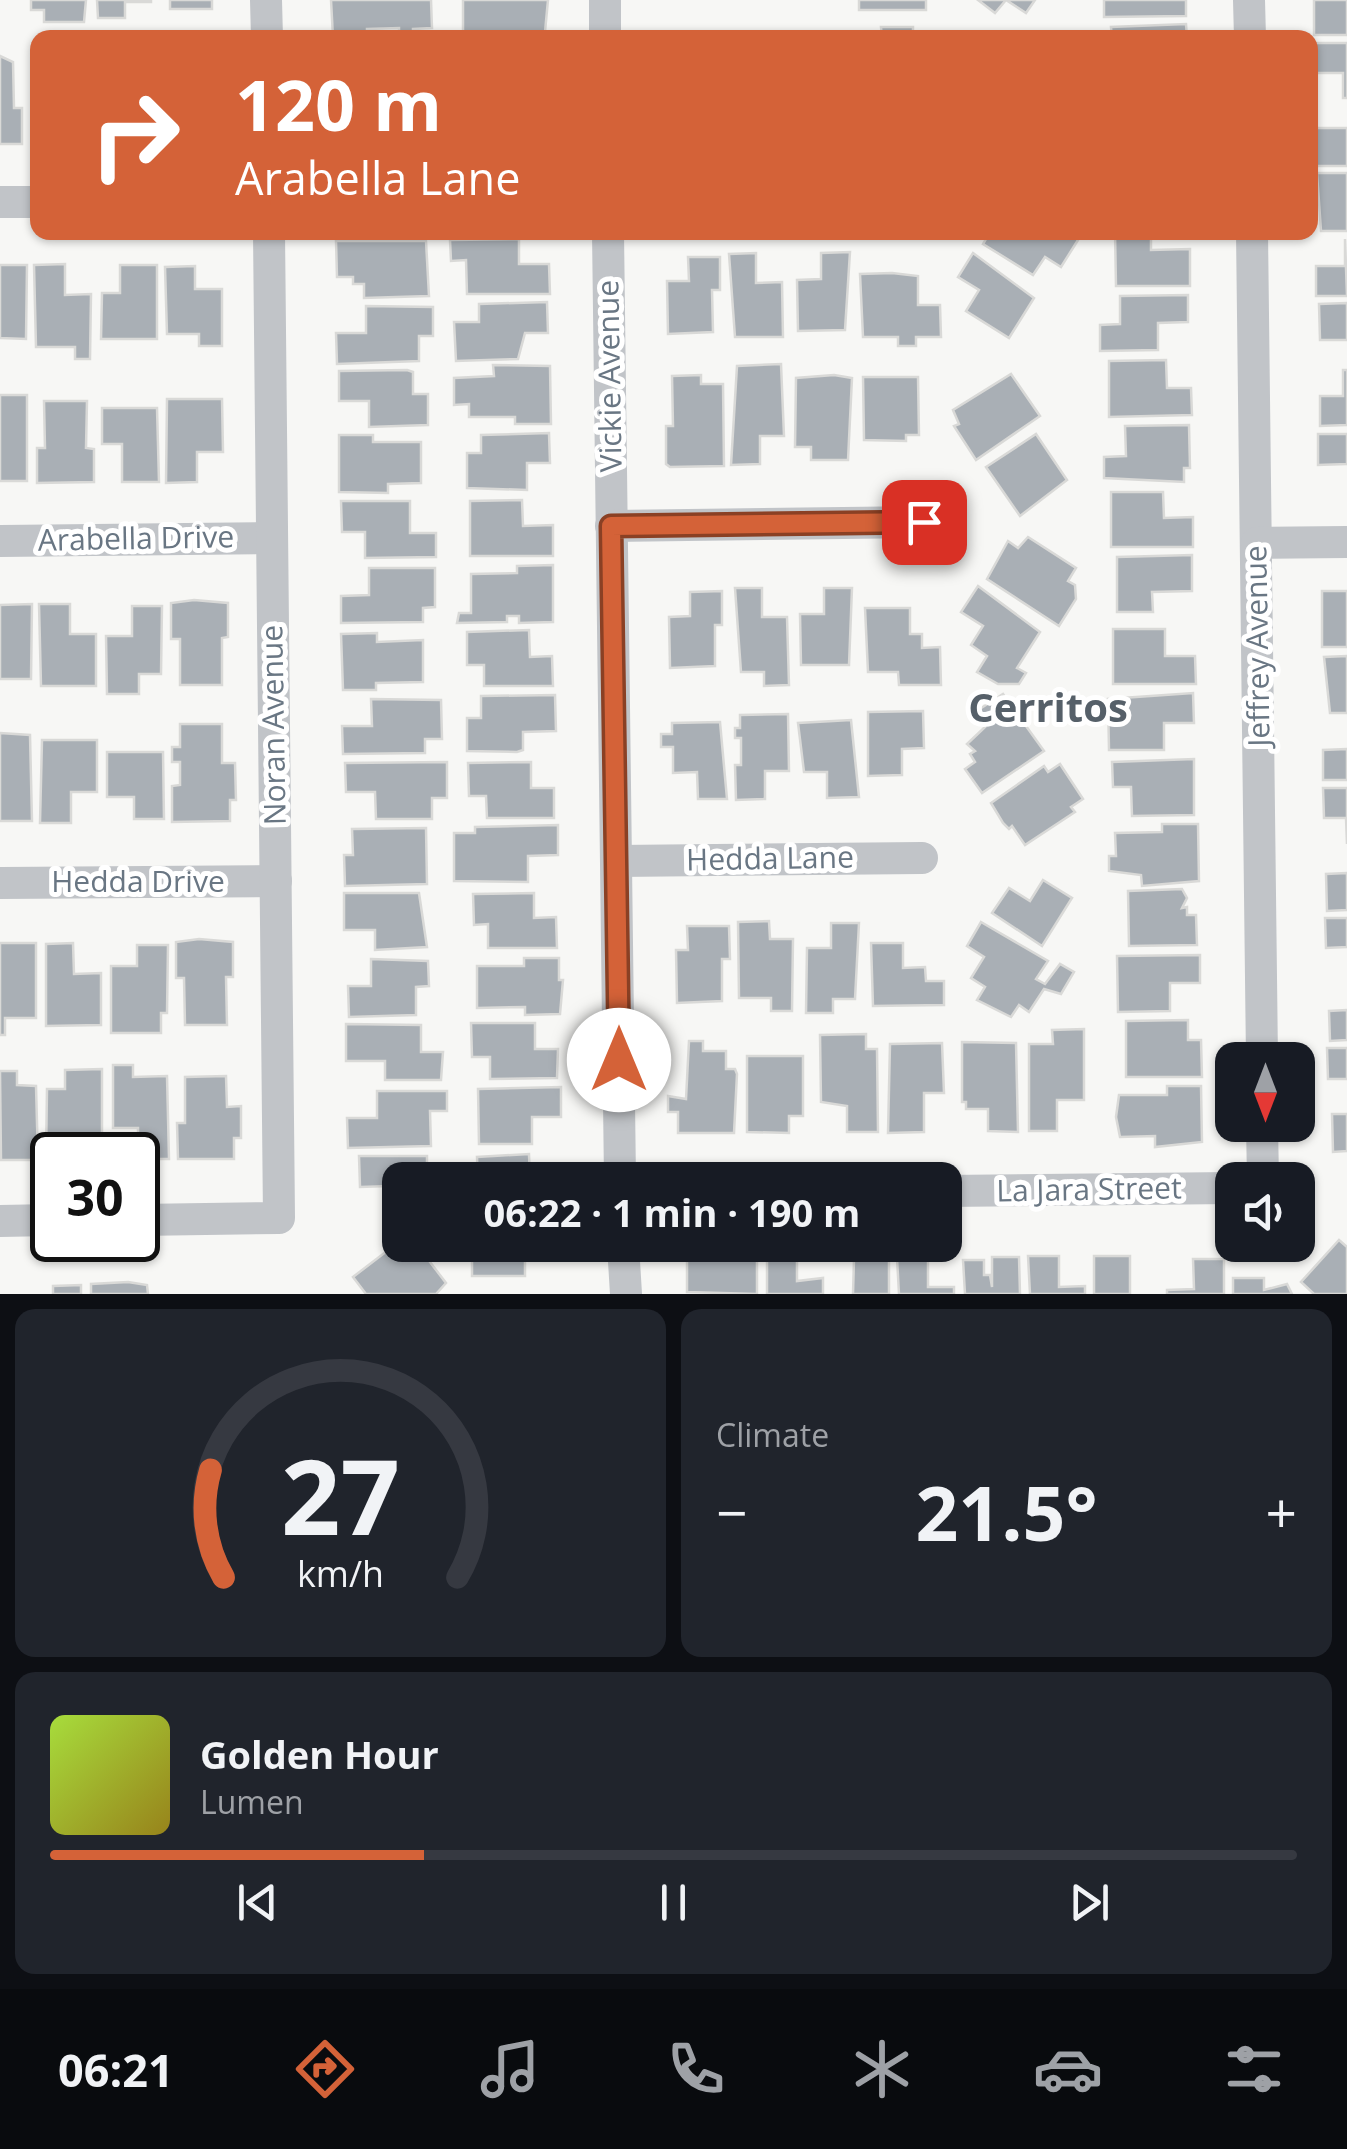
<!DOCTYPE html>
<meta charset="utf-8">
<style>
:root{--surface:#171b24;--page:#20242c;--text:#f1f3f6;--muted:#9ea1a6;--line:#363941;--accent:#d46238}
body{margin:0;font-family:"Open Sans",sans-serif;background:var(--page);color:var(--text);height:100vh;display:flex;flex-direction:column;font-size:38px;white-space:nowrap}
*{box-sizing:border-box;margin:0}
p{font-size:32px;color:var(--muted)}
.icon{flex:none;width:55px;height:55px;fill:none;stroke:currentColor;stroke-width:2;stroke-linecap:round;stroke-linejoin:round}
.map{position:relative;height:1294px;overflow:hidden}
.panel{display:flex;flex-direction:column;gap:15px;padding:15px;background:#0d0f14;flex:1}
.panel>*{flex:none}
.guide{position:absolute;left:30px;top:30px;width:1288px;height:210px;border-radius:20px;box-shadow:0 2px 8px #0004;background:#d46238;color:#fff;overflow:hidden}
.needle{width:65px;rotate:180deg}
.buttons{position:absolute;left:1215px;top:1042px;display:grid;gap:20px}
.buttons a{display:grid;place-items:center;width:100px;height:100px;border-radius:20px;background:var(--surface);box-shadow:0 2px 8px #0004;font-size:50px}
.speed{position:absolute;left:30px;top:1132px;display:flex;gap:20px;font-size:50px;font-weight:700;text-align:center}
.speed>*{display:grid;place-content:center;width:130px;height:130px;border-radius:50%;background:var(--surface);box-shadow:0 2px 8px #0004;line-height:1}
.speed .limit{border:5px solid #111;border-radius:15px;background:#fff;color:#111}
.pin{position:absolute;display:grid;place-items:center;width:85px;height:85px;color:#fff;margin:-42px;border-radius:20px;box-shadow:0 5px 15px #0006}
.me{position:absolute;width:110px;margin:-55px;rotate:0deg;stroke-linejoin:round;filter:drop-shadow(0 0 8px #0008)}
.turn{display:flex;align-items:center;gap:35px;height:210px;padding:0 40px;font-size:45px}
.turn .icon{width:130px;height:130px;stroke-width:2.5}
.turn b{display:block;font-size:70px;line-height:85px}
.big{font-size:75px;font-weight:700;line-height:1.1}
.panel .widget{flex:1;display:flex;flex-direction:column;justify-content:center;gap:15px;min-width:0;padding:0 35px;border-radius:20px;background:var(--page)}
.panel .dial{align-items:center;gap:0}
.dial svg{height:260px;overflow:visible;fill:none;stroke:var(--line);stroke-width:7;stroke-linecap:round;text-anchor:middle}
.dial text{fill:var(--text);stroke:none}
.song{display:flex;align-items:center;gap:30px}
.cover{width:120px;height:120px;border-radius:15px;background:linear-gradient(135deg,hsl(80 70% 55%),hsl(50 70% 35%))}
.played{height:10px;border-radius:5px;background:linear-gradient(90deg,var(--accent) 30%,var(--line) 30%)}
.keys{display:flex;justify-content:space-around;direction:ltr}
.heat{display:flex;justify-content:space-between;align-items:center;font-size:55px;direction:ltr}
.panel .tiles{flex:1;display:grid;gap:15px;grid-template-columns:1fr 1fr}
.widget:last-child{grid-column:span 2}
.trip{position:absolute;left:382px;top:1162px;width:580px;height:100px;border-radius:20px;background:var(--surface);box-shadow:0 2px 8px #0004;font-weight:700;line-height:100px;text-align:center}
.tab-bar{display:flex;height:160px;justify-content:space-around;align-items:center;background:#090b0e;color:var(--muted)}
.tab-bar .icon{width:70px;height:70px}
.tab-bar .selected{color:var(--accent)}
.tab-bar b{font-size:45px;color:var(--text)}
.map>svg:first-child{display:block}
.building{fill:#a9afb5;stroke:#d9d9d7;stroke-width:2.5}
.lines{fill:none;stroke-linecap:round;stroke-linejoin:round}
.minor{stroke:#c1c4c8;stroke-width:32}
.route-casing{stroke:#8a4024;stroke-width:25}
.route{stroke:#d46238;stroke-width:18}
.labels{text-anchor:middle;stroke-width:10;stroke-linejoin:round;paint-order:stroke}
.street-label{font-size:30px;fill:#697683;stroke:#fff}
.district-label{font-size:40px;font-weight:bold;fill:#566069;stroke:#fff}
</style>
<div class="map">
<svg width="1347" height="1294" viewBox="0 0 1347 1294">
<rect width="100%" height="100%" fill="#f7f7f5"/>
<!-- building -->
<g class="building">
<polygon points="31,0 86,0 84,22 44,22 44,10 31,10"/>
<polygon points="97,0 151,0 151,2 125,2 125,18 98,18"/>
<rect x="170" y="0" width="42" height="9"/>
<polygon points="331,0 431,0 432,28 413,29 413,36 399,36 399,28 367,29 367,36 333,37"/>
<polygon points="463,0 548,0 545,32 463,33"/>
<rect x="859" y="0" width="67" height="10"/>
<polygon points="978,0 1035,0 1026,13 1006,0 995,13"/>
<polygon points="1104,0 1186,0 1186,16 1104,17"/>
<rect x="1314" y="0" width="33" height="35"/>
<polygon points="1186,24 1187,38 1112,38 1111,27"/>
<polygon points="881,27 913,27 913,38 882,38"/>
<polygon points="1312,43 1347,43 1347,98 1343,98 1343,73 1312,73"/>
<polygon points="0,56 13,62 14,108 22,108 22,144 0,144"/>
<rect x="32" y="62" width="6" height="82"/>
<rect x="1314" y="128" width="33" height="38"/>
<polygon points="1317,173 1347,173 1347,231 1321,231"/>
<polygon points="990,232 1066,232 1078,240 1061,267 1045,257 1033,275 983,244"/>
<polygon points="1115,232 1151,232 1151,250 1190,249 1190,286 1116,286"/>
<polygon points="519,239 519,264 549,264 550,294 467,294 466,260 451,261 450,240"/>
<polygon points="1345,239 1347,296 1316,296 1316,266 1345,266"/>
<polygon points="336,241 426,241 429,296 364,298 364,284 353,284 353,277 337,277"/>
<polygon points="850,252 845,330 798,331 797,280 821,279 821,253"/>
<polygon points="756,253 756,283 782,282 783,337 735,337 729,254"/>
<polygon points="973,253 1034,298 1009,338 966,311 979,290 958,277"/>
<polygon points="688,257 720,257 720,290 712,290 713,332 668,334 667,281 689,281"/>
<polygon points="65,264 65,295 91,294 90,359 75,359 75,347 36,347 34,265"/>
<polygon points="0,265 27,265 26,339 0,338"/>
<polygon points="120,265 157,265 157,339 101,339 102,293 120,293"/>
<polygon points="195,266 195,289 222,289 222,346 199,346 199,334 167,334 165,267"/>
<polygon points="892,273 918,276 918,305 940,305 941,337 916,337 916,346 898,346 898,337 863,337 860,274"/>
<polygon points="1188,295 1188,322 1158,323 1158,350 1100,351 1100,325 1120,324 1120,296"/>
<polygon points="547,302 548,333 525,333 518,359 456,361 454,322 479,322 479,304"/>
<polygon points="1347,303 1347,340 1320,340 1319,304"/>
<polygon points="366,306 433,307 433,336 419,336 419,361 337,364 336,333 366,333"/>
<polygon points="1166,360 1167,388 1191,388 1192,415 1109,417 1109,361"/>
<polygon points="781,364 784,436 760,436 760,464 731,465 737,366"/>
<polygon points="493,365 550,366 551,424 515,424 515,417 469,417 469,404 454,405 454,378 494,376"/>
<polygon points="407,370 413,372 413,394 428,394 428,425 369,427 369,401 339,401 339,371"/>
<polygon points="1343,370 1347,370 1347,425 1320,426 1320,396 1343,396"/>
<polygon points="1011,374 1040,416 976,460 954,426 959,424 953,410"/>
<polygon points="701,375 701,384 723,384 724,466 670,467 666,464 666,426 673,426 672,376"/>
<polygon points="834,375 852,378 848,460 811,460 811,447 795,447 796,378"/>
<polygon points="863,377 918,377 919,435 906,435 906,441 864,440"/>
<rect x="0" y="395" width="27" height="86"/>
<polygon points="167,399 222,399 223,452 197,452 197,482 166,483"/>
<polygon points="44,401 87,401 86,448 94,449 94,482 37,483 37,448 45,448"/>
<polygon points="102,408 157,408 159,482 122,482 122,444 102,444"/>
<polygon points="1189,425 1190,468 1184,468 1184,482 1104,478 1104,457 1126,456 1125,426"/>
<polygon points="549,433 550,463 527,463 527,490 467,488 467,453 481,453 481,435"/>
<polygon points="1036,434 1067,480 1020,516 986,467"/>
<polygon points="1318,434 1347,434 1347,464 1318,465"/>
<polygon points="339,435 373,435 373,442 421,442 421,483 388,484 388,493 339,492"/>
<polygon points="1111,492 1163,492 1164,518 1193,517 1193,547 1111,547"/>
<polygon points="522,500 523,526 553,525 553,556 470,556 470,501"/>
<polygon points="341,501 410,501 410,533 436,533 436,557 365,558 365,532 342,532"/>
<polygon points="1028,537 1076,568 1068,581 1075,585 1076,599 1059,626 987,579 1008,541 1018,548"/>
<polygon points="1192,555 1192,591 1152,592 1153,612 1117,612 1117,557"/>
<polygon points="553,565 553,622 519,623 519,616 507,616 507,622 457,623 459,613 471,613 471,574 517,573 517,566"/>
<polygon points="369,568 435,568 435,607 423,608 423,622 341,623 341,596 369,595"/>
<polygon points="978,586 1040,632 1017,668 1026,673 1019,684 998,684 977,672 987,656 971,645 983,626 961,612"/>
<polygon points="735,588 762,588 762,617 787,617 789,685 764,686 764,672 741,672"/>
<polygon points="824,588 852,588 849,665 801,665 800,614 824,614"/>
<polygon points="722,591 722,625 715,625 715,666 670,668 669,617 690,616 690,592"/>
<rect x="1322" y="591" width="25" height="56"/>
<polygon points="194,600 228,603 228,637 222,638 222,685 180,685 180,639 171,639 171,603"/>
<polygon points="32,604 31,679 0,679 0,605"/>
<polygon points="39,604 70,604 70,634 96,634 96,686 41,686"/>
<polygon points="132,606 162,606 161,674 139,674 139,694 107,694 106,636 132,636"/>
<polygon points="865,608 910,608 910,634 922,634 922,648 940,647 941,685 899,685 898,672 868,672"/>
<polygon points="1113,629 1165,629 1165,656 1195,656 1196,684 1113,684"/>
<polygon points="529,630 530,657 552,656 553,686 484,686 484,665 467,665 467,632"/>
<polygon points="377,633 377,642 423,640 423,682 376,683 376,690 343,690 341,634"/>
<polygon points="1347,656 1347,713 1330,713 1324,657"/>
<polygon points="1193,693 1194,723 1164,723 1164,750 1109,750 1108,699"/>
<polygon points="1003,694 1044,751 982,793 965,769 975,762 970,754 975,751 967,744 985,727 975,712"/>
<polygon points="555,695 556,731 523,732 523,750 517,752 467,751 467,718 481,718 481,696"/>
<polygon points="371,699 441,700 442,739 425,739 425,753 343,754 342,726 372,726"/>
<polygon points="923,711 924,748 902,749 902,775 868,776 868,712"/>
<polygon points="788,714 789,771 765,771 765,799 736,800 735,765 741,765 741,738 735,738 735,728 740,728 740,715"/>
<polygon points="851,720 859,797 827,798 827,772 804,772 798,723"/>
<polygon points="720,722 727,799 698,799 697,772 673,773 673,747 661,747 661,734 672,734 672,723"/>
<polygon points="180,724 222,724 222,763 235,763 236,800 230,800 230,821 172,822 172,786 180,785 180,762 172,762 172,747 180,747"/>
<polygon points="0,733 30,735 32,821 0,821"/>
<polygon points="42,740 97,740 97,792 71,792 71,823 40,823"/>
<polygon points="1347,749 1347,780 1323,780 1323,750"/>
<polygon points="107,752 163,752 164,819 134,819 134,797 107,797"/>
<polygon points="1194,759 1194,815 1132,816 1131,787 1113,787 1112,762"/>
<polygon points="447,762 447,798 432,798 432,819 376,819 375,792 346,792 345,763"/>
<polygon points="531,762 531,788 554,788 554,818 487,818 486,796 469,796 468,763"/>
<polygon points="1060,764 1083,799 1071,807 1075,812 1025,845 1012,826 1009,829 1003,823 991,803 1044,766 1048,772"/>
<polygon points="1323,788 1347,788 1347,844 1346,818 1324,818"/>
<polygon points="1162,824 1198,824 1199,881 1142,886 1141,875 1109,871 1109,856 1116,856 1115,833 1162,832"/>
<polygon points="558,825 558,855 528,856 528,882 454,881 454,833 475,833 475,827"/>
<polygon points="426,828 427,884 345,886 344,855 353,855 352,829"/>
<polygon points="1347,873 1347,910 1327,911 1326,874"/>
<polygon points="1043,880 1072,898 1042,946 992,913 1009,888 1030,901"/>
<polygon points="1182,889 1187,898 1182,908 1187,907 1187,915 1196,915 1197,945 1129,946 1128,891"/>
<polygon points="344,893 419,893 427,947 375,950 375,930 344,930"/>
<polygon points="534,893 534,918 556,917 557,948 488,948 488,924 474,925 473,894"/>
<polygon points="1325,918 1347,918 1347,947 1326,948"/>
<polygon points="769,921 770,939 793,939 792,1011 771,1011 771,998 739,998 738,922"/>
<polygon points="981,922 1048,961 1036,979 1045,984 1060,964 1074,972 1061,994 1044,989 1029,1012 1019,1005 1011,1017 977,1000 985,987 971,978 984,957 967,946"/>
<polygon points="831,923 859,923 855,999 833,999 833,1013 806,1013 807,948 831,948"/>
<polygon points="687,926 729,926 730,959 722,959 722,1001 677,1003 676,950 688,950"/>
<polygon points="199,939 233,942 233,977 226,977 227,1025 185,1025 184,978 176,978 176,942"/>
<polygon points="0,943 36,943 36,1018 5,1018 5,1035 0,1035"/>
<polygon points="73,943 74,974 101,973 101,1025 46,1026 46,944"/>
<polygon points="871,943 903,943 903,968 925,967 926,981 944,981 944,1005 873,1006"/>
<polygon points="137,945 168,945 167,1013 161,1013 161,1033 111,1033 111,966 137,966"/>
<polygon points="1200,955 1200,983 1170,983 1170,1011 1118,1012 1117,956"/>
<polygon points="524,958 559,958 559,980 563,980 560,1014 525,1015 525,1007 477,1008 477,966 524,966"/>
<polygon points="371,959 428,961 429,986 416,987 416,1015 349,1017 348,986 371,986"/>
<polygon points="1347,1010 1347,1040 1330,1041 1329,1011"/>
<polygon points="1188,1020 1188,1040 1201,1040 1202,1077 1126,1077 1126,1021"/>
<polygon points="471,1023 535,1023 535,1049 558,1049 557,1078 490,1079 490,1057 472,1057"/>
<polygon points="346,1024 421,1025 421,1052 443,1052 441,1080 385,1080 385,1061 346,1061"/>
<polygon points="1084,1029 1084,1100 1057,1100 1057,1131 1029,1131 1029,1044 1053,1044 1052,1030"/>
<polygon points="866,1034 866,1049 877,1049 878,1132 847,1132 847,1106 821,1102 820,1035"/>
<polygon points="689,1041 703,1041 703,1051 726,1051 726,1069 735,1069 737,1074 734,1133 678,1133 678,1112 668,1112 668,1096 686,1099"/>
<polygon points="962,1042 1016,1043 1018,1132 988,1131 988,1109 966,1109 966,1102 962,1102"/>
<polygon points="942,1043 944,1093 924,1093 924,1132 888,1133 890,1044"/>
<polygon points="1327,1048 1347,1048 1347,1079 1328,1079"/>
<polygon points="747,1056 803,1056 803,1116 789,1116 789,1133 747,1132"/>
<polygon points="113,1065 133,1065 133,1077 167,1076 169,1159 138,1159 138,1128 113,1128"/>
<polygon points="102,1069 102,1134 76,1134 76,1155 46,1157 47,1089 65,1089 65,1070"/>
<polygon points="0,1071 17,1071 17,1085 36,1086 38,1160 1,1160"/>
<polygon points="226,1076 227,1107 241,1106 241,1138 234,1138 234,1159 178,1159 177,1123 185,1123 185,1077"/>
<polygon points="1167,1086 1201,1086 1202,1142 1155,1147 1155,1136 1120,1137 1116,1117 1119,1095 1167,1095"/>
<polygon points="561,1087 561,1117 532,1117 532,1144 479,1144 478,1089"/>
<polygon points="377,1091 447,1091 447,1111 430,1111 431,1146 348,1148 347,1118 377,1118"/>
<polygon points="1332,1114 1347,1114 1347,1151 1333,1152"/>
<polygon points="529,1154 530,1180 478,1180 477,1157"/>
<polygon points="359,1156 427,1156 427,1177 445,1180 400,1180 400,1212 390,1213 390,1186 360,1187"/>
<polygon points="1339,1240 1347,1247 1347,1294 1314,1294 1301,1282"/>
<polygon points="400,1241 400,1245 417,1245 446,1283 436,1294 366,1294 353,1277"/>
<polygon points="472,1245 562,1245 562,1255 525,1256 525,1276 472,1276"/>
<polygon points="1028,1256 1059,1256 1059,1287 1085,1286 1085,1294 1030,1294"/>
<rect x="1094" y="1256" width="36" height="38"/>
<polygon points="928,1257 928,1287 954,1287 954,1294 899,1294 897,1258"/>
<polygon points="992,1257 1019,1257 1020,1294 965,1294 963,1260 984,1260 984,1275 990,1275 992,1287"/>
<polygon points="757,1258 757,1294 687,1292 687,1259"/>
<polygon points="797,1258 797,1281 823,1278 823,1294 767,1294 767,1259"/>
<polygon points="854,1259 889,1259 889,1294 853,1294"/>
<polygon points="1193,1259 1224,1259 1224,1294 1167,1294 1167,1290 1194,1289"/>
<polygon points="1233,1278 1264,1278 1264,1290 1287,1284 1292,1294 1233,1294"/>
<polygon points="128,1282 147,1285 148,1294 91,1294 91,1284"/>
<polygon points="81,1285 81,1294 53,1294 53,1286"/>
</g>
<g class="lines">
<!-- minor -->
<g class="minor">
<polyline points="266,0 267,38"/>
<polyline points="605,0 605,38"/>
<polyline points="1249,0 1250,38"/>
<polyline points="0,202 38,202"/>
<polyline points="608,232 620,1180"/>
<polyline points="1252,232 1262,1060"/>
<polyline points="611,526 924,522"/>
<polyline points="0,541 272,538"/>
<polyline points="1257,543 1347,542"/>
<polyline points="617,861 922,858"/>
<polyline points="0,883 276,881"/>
<polyline points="1262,1125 1263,1180"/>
<polyline points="945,1191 1232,1188"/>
<polyline points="138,1220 279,1218 269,232"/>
<polyline points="0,1221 52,1220"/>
<polyline points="623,1245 626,1294"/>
</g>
</g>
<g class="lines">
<defs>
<polyline id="route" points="619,1060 611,526 924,522"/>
</defs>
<!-- route casing -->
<use href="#route" class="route-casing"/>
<!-- route -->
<use href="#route" class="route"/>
</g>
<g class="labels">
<!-- street labels -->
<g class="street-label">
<text transform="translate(610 376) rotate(-91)" y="10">Vickie Avenue</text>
<text transform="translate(136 539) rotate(-1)" y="10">Arabella Drive</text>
<text transform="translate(1258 646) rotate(-91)" y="10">Jeffrey Avenue</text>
<text transform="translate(274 725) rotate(-91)" y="10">Noran Avenue</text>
<text transform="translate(770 859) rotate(-1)" y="10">Hedda Lane</text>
<text x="138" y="892">Hedda Drive</text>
<text transform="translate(1089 1190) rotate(-1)" y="10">La Jara Street</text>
</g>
<!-- district labels -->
<g class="district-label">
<text x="1048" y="722">Cerritos</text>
</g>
</g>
</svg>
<div class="buttons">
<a><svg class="needle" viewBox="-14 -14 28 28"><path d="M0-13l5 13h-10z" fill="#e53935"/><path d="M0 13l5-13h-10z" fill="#9ea1a6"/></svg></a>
<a><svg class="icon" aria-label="sound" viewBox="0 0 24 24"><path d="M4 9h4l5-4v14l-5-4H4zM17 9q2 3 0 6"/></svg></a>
</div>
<div class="speed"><div class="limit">30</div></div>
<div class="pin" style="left:924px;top:522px;background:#d93025"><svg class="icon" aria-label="arrive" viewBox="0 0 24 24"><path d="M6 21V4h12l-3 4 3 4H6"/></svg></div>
<svg class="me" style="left:619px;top:1060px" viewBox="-20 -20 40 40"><circle r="19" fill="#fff"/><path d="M0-13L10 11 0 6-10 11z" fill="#d46238"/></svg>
<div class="trip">06:22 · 1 min · 190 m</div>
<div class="guide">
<div class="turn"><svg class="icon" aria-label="right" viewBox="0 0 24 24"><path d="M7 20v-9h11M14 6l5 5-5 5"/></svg><div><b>120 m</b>Arabella Lane</div></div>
</div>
</div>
<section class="panel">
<div class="tiles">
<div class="widget dial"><svg viewBox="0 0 100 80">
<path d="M14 69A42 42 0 1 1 86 69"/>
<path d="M14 69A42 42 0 0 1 10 36" stroke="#d46238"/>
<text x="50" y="56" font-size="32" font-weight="700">27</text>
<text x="50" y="72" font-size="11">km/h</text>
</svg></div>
<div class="widget"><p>Climate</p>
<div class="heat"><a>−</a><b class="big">21.5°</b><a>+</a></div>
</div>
<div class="widget">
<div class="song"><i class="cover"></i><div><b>Golden Hour</b><p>Lumen</p></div></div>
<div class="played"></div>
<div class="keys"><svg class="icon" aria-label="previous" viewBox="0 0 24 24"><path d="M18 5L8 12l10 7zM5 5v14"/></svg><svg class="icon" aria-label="pause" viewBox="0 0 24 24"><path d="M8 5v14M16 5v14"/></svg><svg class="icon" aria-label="next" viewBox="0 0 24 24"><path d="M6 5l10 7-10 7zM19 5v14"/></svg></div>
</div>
</div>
</section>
<nav class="tab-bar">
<b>06:21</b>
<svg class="icon selected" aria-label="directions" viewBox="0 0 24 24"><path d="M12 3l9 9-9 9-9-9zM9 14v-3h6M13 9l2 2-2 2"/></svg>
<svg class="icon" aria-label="music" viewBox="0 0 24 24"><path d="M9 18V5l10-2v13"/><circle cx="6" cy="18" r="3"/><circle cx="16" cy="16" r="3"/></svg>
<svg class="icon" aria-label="phone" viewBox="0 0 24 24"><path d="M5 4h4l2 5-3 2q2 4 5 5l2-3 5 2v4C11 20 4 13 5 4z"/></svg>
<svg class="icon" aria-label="climate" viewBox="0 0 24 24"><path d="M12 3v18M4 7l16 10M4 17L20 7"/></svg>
<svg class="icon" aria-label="car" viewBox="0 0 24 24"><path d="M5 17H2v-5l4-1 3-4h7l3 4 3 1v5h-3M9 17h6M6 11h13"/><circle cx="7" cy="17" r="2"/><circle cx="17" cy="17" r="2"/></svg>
<svg class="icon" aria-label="filters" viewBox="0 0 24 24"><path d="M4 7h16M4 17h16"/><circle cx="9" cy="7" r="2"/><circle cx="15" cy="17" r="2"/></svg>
</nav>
